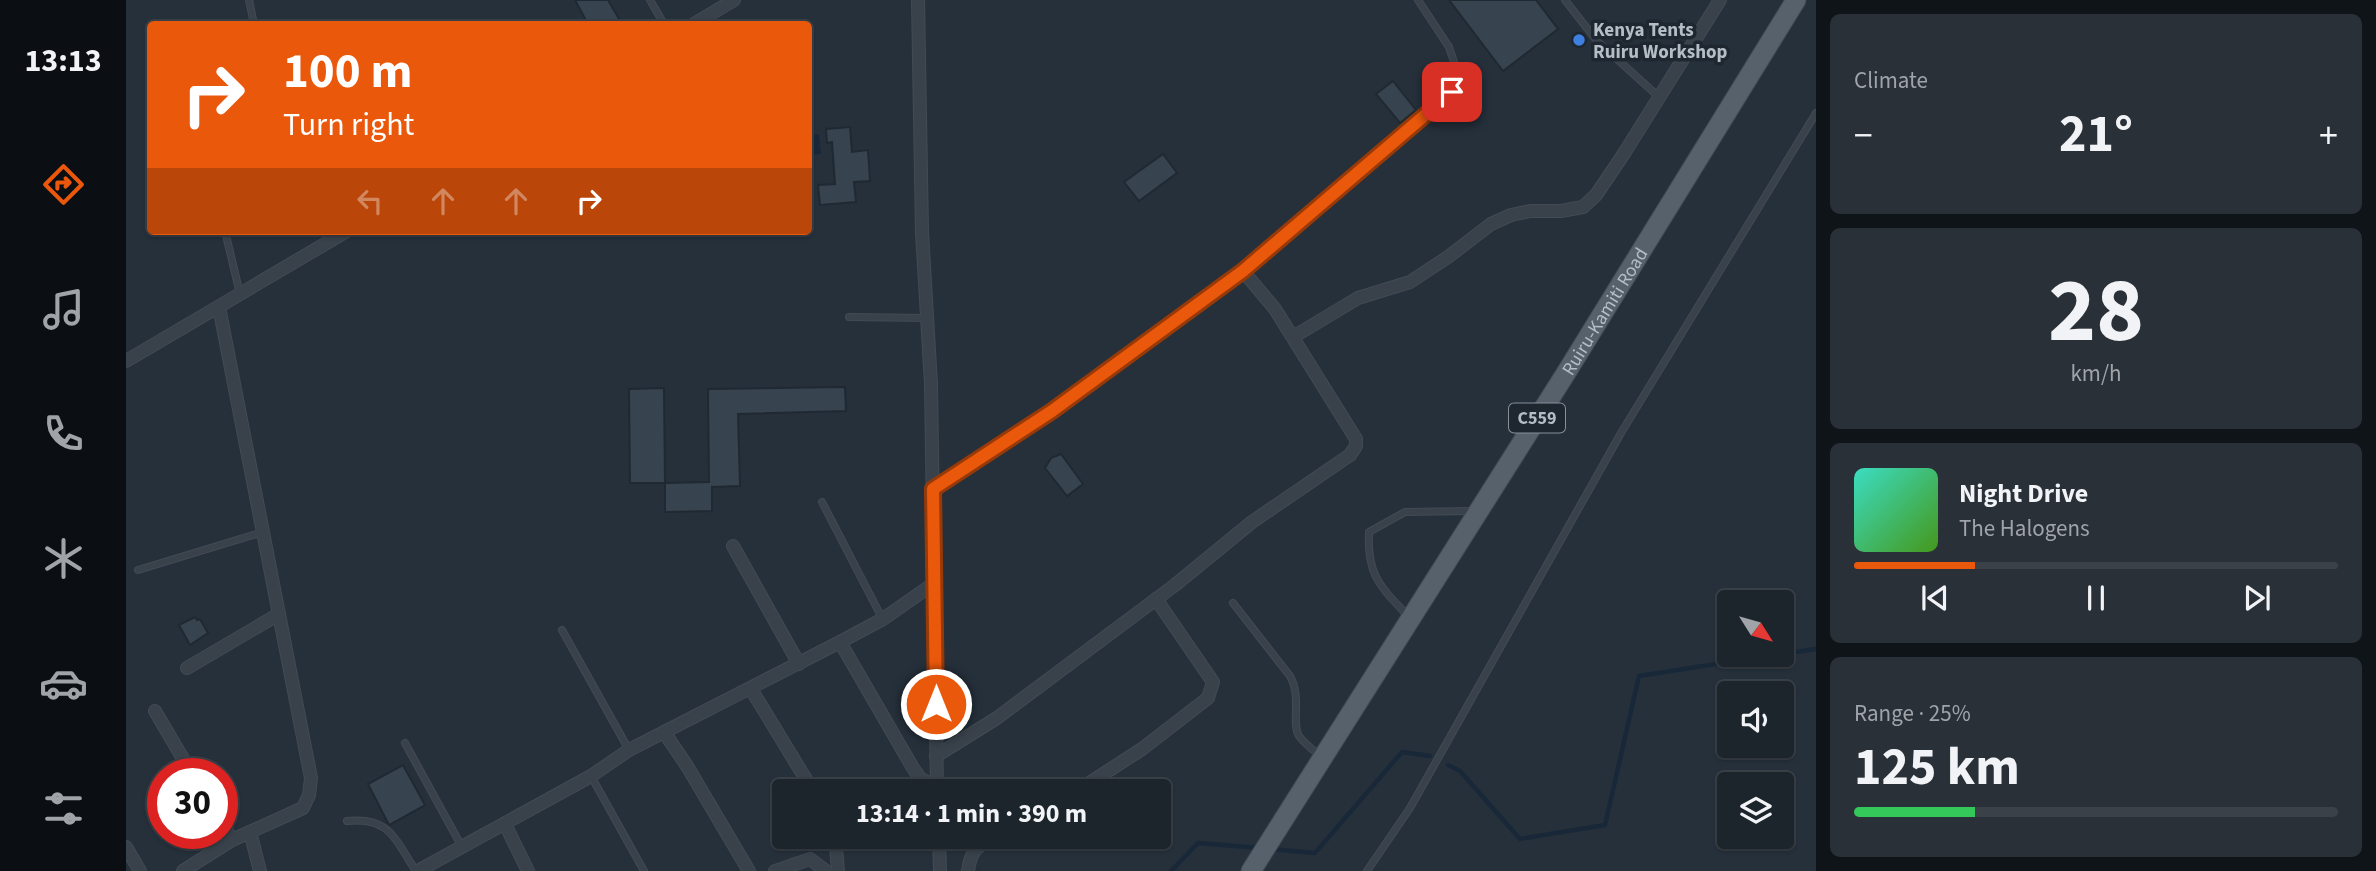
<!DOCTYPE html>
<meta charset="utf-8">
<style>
:root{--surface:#1c242c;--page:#293038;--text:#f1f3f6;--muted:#a0a4a9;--line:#3a4148;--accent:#ea580c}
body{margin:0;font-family:"Source Sans 3",sans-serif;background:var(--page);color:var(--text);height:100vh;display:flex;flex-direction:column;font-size:26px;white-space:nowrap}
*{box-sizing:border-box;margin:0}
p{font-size:23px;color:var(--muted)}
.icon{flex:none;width:38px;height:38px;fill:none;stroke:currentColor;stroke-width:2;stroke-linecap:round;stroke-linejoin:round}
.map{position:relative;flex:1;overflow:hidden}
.drawer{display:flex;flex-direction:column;gap:14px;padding:14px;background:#0f1418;width:560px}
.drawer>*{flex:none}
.top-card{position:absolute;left:21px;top:21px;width:665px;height:214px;border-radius:7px;box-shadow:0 2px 5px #0004,0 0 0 2px var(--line);background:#ea580c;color:#fff;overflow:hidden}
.needle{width:46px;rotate:127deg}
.buttons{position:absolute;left:1591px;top:590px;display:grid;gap:14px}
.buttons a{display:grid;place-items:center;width:77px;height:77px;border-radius:7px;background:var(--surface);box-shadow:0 2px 5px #0004,0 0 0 2px var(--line);font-size:35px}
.speed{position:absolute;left:21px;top:758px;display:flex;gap:14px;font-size:35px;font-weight:700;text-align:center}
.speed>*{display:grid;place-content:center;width:91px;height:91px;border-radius:50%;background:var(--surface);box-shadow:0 2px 5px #0004,0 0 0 2px var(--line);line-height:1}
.speed .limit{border:10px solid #d22;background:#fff;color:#111}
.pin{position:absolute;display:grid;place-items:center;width:60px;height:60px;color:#fff;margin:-30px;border-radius:14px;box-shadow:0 4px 10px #0006}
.me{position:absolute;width:77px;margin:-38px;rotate:0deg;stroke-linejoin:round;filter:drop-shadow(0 0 5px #0008)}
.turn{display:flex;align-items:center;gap:24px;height:147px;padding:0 21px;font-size:32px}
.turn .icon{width:91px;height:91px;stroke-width:2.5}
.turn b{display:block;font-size:49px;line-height:60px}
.lanes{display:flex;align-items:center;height:66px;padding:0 21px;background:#0003;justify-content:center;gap:35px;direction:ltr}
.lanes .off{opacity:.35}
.big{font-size:52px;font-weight:700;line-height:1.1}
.drawer .widget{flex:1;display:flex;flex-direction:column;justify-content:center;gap:10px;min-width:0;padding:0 24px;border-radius:10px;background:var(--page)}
.drawer .dial{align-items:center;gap:0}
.dial b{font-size:91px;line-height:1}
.song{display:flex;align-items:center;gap:21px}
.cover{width:84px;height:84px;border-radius:10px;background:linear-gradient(135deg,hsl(170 70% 55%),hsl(100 70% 35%))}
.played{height:7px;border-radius:4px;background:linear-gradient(90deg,var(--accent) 25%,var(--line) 25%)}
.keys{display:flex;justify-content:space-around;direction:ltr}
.heat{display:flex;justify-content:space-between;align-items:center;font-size:38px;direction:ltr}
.charge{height:10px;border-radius:5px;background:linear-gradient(90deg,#34c759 25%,var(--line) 0)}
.trip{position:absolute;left:646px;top:779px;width:399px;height:70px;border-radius:7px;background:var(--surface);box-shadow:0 2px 5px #0004,0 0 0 2px var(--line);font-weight:700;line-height:70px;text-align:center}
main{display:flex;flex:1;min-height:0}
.menu{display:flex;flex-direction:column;width:126px;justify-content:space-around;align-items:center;background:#0b0e12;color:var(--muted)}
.menu .icon{width:49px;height:49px}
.menu .active{color:var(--accent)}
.menu b{font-size:32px;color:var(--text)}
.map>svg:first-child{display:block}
.water{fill:#192838}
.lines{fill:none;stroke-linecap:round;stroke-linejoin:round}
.stream{stroke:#192838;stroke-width:4.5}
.building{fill:#374450;stroke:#202932;stroke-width:2}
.lane-casing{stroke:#424b54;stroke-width:8}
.street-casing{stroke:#424b54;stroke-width:14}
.primary-casing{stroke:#424b54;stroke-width:21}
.lane{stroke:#39424b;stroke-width:6}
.street{stroke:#39424b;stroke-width:12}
.primary{stroke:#57616b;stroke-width:19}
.route-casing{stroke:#983908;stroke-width:18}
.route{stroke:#ea580c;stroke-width:12}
.shop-dot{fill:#3f7fe0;stroke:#1e2730;stroke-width:2.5}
.labels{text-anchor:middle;stroke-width:7;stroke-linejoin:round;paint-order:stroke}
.shield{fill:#1e2730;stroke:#879099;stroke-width:2}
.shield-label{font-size:18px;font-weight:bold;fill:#b4bdc6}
.poi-label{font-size:19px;font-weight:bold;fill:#b4bdc6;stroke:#1e2730;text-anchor:start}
.street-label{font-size:19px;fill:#b4bdc6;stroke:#1e2730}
</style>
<main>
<nav class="menu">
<b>13:13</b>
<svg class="icon active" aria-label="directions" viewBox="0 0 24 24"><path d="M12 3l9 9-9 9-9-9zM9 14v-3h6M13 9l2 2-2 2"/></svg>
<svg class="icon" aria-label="music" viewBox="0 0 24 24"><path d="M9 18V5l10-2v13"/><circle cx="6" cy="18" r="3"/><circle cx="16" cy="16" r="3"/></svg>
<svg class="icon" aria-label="phone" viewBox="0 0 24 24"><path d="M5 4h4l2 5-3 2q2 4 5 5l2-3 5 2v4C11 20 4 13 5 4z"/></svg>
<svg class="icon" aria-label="climate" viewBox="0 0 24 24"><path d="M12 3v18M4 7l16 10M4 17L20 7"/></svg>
<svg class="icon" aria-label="car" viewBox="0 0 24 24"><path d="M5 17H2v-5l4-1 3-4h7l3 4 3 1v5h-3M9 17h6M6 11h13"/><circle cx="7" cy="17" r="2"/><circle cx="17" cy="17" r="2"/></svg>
<svg class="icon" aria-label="filters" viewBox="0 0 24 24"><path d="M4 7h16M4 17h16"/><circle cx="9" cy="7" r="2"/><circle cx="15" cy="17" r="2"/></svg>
</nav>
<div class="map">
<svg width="1690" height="871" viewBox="0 0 1690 871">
<rect width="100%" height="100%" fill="#25303b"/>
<!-- water -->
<polygon class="water" points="693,134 695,154 685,155 684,135"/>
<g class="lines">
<!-- stream -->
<g class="stream">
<polyline points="1656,654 1690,649"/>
<polyline points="1322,765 1334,771 1394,839 1479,825 1513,676 1654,654"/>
<polyline points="1145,849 1189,853 1276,752 1304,756"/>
<polyline points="1045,871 1072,843 1133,848"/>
</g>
</g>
<!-- building -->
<g class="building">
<polygon points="449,0 482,0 496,24 462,24"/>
<polygon points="1323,0 1410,0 1432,29 1377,71"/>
<polygon points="1267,81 1290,110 1274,123 1250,94"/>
<polygon points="724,127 726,152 742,150 744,181 728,182 730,202 694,205 692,185 709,184 706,142 701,143 700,129"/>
<polygon points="1037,154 1051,173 1013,201 998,182"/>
<polygon points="719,387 720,411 612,414 614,486 586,487 586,511 539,512 539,483 583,482 582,389"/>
<polygon points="538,388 539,483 504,483 503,389"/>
<polygon points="935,454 957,484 941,496 919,468 925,458"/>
<polygon points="69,617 71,620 74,619 82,633 64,645 53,625"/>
<polygon points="277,765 299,805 263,825 242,784"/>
</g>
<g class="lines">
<defs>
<g id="lane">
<polyline points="123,0 128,24"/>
<polyline points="524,0 538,24"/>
<polyline points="1439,0 1471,41 1533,97"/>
<polyline points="99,231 114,294"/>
<polyline points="1117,271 1326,92 1329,65 1323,47 1292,0"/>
<polyline points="723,317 802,318"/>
<polyline points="696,502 756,618"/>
<polyline points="12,570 137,532"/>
<path d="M1107 603 1164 676C1176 697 1165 723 1173 736 1178 743 1187 750 1194 756"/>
<path d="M1282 616C1254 586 1241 576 1243 532L1279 512 1347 511"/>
<polyline points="436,630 503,750"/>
<polyline points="279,743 336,847"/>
<polyline points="465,776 518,871"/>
<path d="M221 821C264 816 269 840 290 871"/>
<polyline points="1241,871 1284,808 1495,433 1690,113"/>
</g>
<g id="street">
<polyline points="792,0 796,232 805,384 811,791"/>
<polyline points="568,24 608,0"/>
<polyline points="93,307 185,778 183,795 177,808 124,832 134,871"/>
<polyline points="1167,337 1232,298 1284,282 1322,257 1365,224 1385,215 1404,211 1435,211 1457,207 1470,195 1497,155 1594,0"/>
<polyline points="0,361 221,231"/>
<polyline points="807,489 926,411 1117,271 1149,309 1230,439 1230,446 1224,455 1126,522 1049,585 871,718 810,756"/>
<polyline points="607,546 673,664"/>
<polyline points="714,642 787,768 794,778 811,788"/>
<polyline points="61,668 153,614"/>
<polyline points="625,689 687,791"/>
<polyline points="29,711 66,774"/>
<polyline points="538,732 561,766 623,871"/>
<polyline points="951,791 1016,749 1082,698 1087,682 1030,599"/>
<polyline points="96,823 106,840"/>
<polyline points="379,824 402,871"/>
<polyline points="709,836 712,871"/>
<polyline points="813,836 814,871"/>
<polyline points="0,847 14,871"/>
<polyline points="57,871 106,840 124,832"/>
<polyline points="292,871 465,776 503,750 714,642 757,619 810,582"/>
<polyline points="649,871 684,859 700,871"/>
<path d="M842 871C845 849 851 847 869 836"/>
</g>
<g id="primary">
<path id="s1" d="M1125 871 1440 373 1670 0"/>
</g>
</defs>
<!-- lane casing -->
<use href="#lane" class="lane-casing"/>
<!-- street casing -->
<use href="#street" class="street-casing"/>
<!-- primary casing -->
<use href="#primary" class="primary-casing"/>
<!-- lane -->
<use href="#lane" class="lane"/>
<!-- street -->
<use href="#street" class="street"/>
<!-- primary -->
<use href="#primary" class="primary"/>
</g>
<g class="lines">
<defs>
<polyline id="route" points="810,704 807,489 926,411 1117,271 1326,92"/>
</defs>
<!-- route casing -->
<use href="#route" class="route-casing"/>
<!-- route -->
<use href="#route" class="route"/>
</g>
<!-- markers -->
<circle class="shop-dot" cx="1453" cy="40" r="7"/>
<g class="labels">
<!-- shield labels -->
<rect class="shield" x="1383" y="403.5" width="56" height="29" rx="5"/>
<g class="shield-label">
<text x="1411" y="424">C559</text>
</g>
<!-- poi labels -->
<g class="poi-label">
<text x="1467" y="36">Kenya Tents<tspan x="1467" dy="22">Ruiru Workshop</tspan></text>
</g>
<!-- street labels -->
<g class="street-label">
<text dy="7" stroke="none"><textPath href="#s1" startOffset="662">Ruiru-Kamiti Road</textPath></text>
</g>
</g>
</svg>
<div class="buttons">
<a><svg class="needle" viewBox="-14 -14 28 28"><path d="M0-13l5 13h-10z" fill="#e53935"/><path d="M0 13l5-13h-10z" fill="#a0a4a9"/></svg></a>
<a><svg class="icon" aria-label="sound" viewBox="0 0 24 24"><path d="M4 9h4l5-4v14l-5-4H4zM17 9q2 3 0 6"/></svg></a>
<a><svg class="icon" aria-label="layers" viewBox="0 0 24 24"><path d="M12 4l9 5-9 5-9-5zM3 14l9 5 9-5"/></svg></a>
</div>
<div class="speed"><div class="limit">30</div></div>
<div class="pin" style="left:1326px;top:92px;background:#d93025"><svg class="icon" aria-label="arrive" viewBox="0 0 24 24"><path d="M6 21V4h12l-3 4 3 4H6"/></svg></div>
<svg class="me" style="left:810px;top:704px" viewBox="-20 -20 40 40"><circle r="17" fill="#ea580c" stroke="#fff" stroke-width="3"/><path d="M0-11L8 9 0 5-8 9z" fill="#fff"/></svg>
<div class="trip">13:14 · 1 min · 390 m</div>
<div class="top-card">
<div class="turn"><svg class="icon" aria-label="right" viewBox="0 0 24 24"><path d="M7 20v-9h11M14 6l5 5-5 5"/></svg><div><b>100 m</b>Turn right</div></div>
<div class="lanes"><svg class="icon off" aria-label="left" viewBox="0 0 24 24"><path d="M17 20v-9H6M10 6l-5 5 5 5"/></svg><svg class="icon off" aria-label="ahead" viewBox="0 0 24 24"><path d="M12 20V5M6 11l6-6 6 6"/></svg><svg class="icon off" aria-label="ahead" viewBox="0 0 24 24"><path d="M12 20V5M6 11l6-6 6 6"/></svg><svg class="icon" aria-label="right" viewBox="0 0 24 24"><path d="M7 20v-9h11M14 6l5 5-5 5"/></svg></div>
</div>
</div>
<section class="drawer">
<div class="widget"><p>Climate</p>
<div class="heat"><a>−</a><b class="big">21°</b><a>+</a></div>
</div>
<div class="widget dial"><b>28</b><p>km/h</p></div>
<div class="widget">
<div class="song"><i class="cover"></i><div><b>Night Drive</b><p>The Halogens</p></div></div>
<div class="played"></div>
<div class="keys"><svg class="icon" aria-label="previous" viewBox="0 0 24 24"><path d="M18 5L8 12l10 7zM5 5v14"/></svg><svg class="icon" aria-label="pause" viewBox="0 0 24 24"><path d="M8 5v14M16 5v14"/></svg><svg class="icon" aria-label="next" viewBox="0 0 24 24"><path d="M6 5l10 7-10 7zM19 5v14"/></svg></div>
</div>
<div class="widget"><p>Range · 25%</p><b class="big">125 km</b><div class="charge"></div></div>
</section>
</main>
